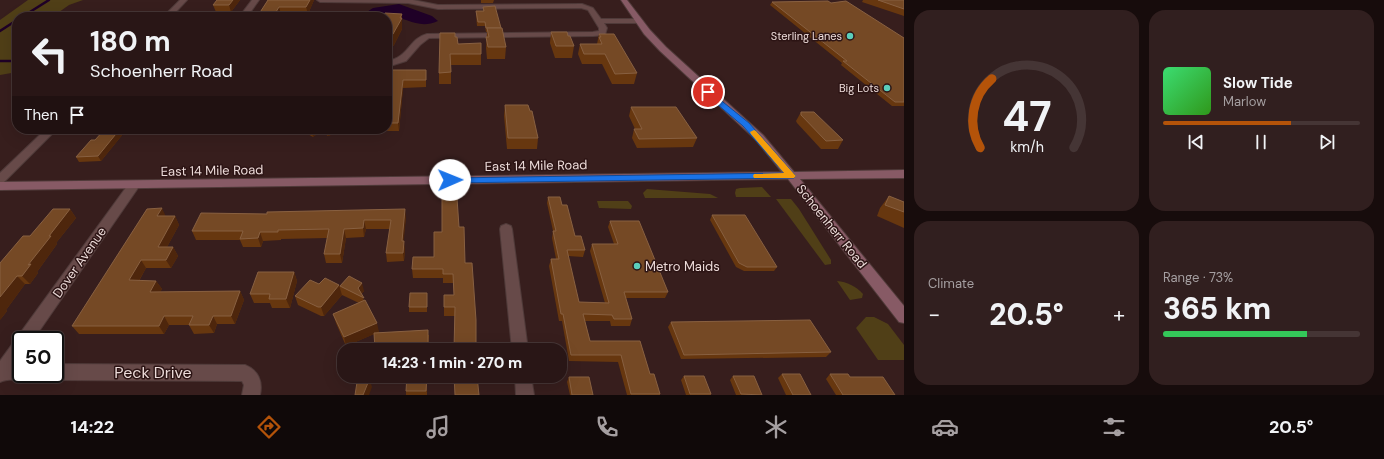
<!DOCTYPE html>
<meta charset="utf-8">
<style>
:root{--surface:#291616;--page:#311f1f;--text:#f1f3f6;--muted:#a59fa1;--line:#453535;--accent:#b45309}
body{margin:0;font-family:"DM Sans",sans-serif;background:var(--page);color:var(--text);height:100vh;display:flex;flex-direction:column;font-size:15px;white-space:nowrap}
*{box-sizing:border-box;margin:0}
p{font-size:13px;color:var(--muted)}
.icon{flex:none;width:22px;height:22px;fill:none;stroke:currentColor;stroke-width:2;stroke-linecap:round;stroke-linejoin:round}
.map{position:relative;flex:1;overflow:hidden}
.panel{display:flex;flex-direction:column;gap:10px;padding:10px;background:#170c0c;width:480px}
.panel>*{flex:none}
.guide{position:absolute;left:12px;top:12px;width:380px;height:122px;border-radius:16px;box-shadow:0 4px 16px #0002,0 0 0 1px var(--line);background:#291616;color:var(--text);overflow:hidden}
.speed{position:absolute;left:12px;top:331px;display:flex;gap:8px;font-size:20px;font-weight:700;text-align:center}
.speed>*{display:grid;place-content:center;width:52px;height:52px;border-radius:50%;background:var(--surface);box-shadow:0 4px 16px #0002,0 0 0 1px var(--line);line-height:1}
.speed .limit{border:2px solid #111;border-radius:6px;background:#fff;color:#111}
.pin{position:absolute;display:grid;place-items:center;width:34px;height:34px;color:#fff;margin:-17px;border:2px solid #fff;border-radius:50%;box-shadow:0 1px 4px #0007}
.me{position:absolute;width:44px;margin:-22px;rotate:89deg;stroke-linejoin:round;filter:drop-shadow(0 0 3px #0008)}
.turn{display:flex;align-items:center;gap:14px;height:84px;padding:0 12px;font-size:18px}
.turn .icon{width:52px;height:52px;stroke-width:2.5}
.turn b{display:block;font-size:28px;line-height:34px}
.then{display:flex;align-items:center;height:38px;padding:0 12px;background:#0003;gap:8px;font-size:15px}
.big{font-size:30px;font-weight:800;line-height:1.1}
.panel .card{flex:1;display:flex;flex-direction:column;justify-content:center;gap:6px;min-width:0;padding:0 14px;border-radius:16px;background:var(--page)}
.panel .dial{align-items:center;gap:0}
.dial svg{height:104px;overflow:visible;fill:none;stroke:var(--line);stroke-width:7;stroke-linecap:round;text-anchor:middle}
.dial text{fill:var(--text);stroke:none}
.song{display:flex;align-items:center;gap:12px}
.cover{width:48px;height:48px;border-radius:6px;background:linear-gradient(135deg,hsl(140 70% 55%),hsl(110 70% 35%))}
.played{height:4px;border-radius:2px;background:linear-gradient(90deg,var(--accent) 65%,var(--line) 65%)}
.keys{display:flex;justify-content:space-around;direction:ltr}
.heat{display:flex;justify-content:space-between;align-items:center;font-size:22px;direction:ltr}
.charge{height:6px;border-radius:3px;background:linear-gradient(90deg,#34c759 73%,var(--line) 0)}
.panel .tiles{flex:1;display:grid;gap:10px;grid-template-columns:repeat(2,1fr)}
.trip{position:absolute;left:337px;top:343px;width:230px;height:40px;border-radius:16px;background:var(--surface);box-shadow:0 4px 16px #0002,0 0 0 1px var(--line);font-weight:800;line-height:40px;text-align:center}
.dock{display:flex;height:64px;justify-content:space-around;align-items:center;background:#100909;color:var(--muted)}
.dock .icon{width:28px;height:28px}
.dock .selected{color:var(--accent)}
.dock b{font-size:18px;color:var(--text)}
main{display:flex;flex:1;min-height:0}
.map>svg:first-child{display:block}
.green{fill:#503f17}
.water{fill:#1f0027}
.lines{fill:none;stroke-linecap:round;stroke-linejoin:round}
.stream{stroke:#1f0027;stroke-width:2.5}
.street-casing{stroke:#4f3a39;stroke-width:2}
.secondary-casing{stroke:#4f3a39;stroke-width:2}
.street{fill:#674a49;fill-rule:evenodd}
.secondary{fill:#875a65;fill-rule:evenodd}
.wall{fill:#67370f}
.shaded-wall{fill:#4e260c}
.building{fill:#754925;stroke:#886041}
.route{fill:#1a73e8;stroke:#114b97}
.slow{fill:#f59e0b}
.poi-dot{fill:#5bcebb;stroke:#2c1414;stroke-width:1.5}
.labels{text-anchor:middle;stroke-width:3;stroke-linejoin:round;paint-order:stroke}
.far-poi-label{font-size:11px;fill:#ecdbd9;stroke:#2c1414;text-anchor:end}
.street-label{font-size:13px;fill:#ecdbd9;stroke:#2c1414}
.poi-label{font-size:13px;fill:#ecdbd9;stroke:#2c1414;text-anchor:start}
.near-street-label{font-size:16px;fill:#ecdbd9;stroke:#2c1414}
</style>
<main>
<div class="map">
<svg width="904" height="395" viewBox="0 0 904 395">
<rect width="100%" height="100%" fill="#371e1d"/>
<!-- green -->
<g class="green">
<polygon points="28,0 83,0 69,5 52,17 17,17 17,72 0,75 0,20"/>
<polygon points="762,187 771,197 736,197 735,193 736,189 740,188"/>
<polygon points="647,189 710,194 718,198 645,198 643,193"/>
<polygon points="776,199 791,199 799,209 831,260 831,264 825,265"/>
<polygon points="597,201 628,201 632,206 631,209 599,208"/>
<path d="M837 281C847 282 856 286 863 294L862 298 850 300Z"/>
<polygon points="866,317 874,317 888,324 904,345 904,360 878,360 856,328"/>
</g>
<!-- water -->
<path class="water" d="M399 4 432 16 438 21C418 30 408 17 390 17 380 16 369 17 359 17L373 8Z"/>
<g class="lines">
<!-- stream -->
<g class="stream">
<polyline points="22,17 49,0"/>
<polyline points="0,31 17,20"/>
<polyline points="0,61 17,61"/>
</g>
<defs>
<g id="street">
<polygon points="180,0 187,0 171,17 163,17"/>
<polygon points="252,0 259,0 247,17 239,17"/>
<path d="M317 0H413L438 5 582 4 593 8 601 19H639L643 21 639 23H604L607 28 605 35 593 36 429 38 420 45 406 61 387 67V61C410 57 408 39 427 34L593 32 599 31V28L588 10 581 8 438 9 408 3 320 2Z"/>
<polygon points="46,129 57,129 4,182 0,183 0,173"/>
<path d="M134 181 138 182 140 185 33 340H21V358L17 364H21V374H28L27 377C18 381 9 378 0 382V361L130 182Z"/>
<polygon points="506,224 511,226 512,229 528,350 512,350 500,229 501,226"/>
<path d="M55 364 245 365C258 370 263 381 260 395H242L244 385 242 381 55 380 49 377 48 374H55Z"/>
<polygon points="515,376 531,376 534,395 516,395"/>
</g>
<polygon id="secondary" points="621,0 627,0 650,30 666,47 763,135 794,172 904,170 904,178 800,179 904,306 904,323 899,322 788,179 0,190 0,182 782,172 755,139 660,51 644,34"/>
</defs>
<!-- street casing -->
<use href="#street" class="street-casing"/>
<!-- secondary casing -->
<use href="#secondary" class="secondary-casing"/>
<!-- street -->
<use href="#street" class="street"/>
<!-- secondary -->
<use href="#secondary" class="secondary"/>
</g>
<!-- wall -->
<g class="wall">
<polygon points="217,0 240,0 231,12 216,12 213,5"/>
<polygon points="268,0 314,0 308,14 281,14 279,17 257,17"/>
<polygon points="481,0 494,0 493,3 481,3"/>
<polygon points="863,0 904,0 904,16 862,2"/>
<polygon points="772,2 831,3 904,38 904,106 892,106 841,65 842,63 770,5"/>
<polygon points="483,7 506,47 505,59 487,59 486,48 487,32 486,32 485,26 477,26 476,14 476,11 483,11"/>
<polygon points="402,14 402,29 394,45 388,52 387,52 387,17"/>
<polygon points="551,32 568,36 574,46 572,58 555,58 550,43"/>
<polygon points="599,34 637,73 634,84 612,84 602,64 582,64 578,54 580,44 597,44"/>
<polygon points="455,37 458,44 481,54 481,65 451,65 451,84 439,84 439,73"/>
<polygon points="387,70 426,77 426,87 403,88 399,131 377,131 377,135 363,135 362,129 387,129"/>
<polygon points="505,105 530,111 538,138 537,149 507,149 504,116"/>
<polygon points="631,107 697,138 693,147 637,148 632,138 634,129 635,129 629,116"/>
<polygon points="801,112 843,140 838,149 821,149 797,123 796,121"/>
<polygon points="105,129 153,129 150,134 123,134 101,161 79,162 76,157 95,140"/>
<polygon points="305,129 337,129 336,133 328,136 325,134 317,134 313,137 306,133"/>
<polygon points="889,196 904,202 904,228 877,216 880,208"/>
<polygon points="548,197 562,205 575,236 585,250 583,257 568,256 579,302 605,303 590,251 592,244 614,244 608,227 610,221 668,292 665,298 626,298 632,319 630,326 611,326 610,321 585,321 590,341 640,341 650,374 660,394 660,395 627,395 618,362 569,361 562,321 559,321 549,266 551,259 556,259 552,238 553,231 547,203"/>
<polygon points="457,198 455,316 444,316 444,295 454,295 453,283 443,283 443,278 413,278 412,269 434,257 442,232"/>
<polygon points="70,209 76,218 56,243 57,244 37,272 38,273 30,284 25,284 6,310 7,311 0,320 30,236"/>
<polygon points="712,215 777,267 774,271 744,271 736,267 710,220"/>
<polygon points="166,216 175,216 179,225 167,247 173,247 178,256 171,268 146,268 139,281 156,281 162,289 160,292 240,291 244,300 235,324 217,324 214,333 194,334 189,325 190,325 169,325 164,334 79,334 72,326"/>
<polygon points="406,217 403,241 405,250 404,261 387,262 386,253 390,229 366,229 364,237 346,238 342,263 326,263 324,254 327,238 281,239 281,240 263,241 261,247 243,247 240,240 196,240 192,231"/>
<polygon points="294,272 297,281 290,308 272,308 270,303 254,303 250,294"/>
<polygon points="319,284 340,286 364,291 361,294 379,332 378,333 429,335 428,350 375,350 374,334 346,346 336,323 333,314 359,303 342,295 324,316 321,316 298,305 295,296"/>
<polygon points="427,293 427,312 409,312 409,307"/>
<polygon points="671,322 831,352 826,357 681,359 668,327"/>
<polygon points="782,374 811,395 786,395 778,378"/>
<polygon points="830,374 850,377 895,395 836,395 826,379"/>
<polygon points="427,376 427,395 406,395 406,391"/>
<polygon points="684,376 711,394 711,395 686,395 681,380"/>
<polygon points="733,376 762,395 736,395 730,380"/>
<polygon points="569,377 593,395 570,395 567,382"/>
</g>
<!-- shaded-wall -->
<g class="shaded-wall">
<polygon points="233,0 240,0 231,12 229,5"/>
<polygon points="310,0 314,0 308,14 306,7"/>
<polygon points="279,7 281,14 279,17 273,17"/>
<polygon points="402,14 402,29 394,45 388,52 387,41"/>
<polygon points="403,80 403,88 399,131 398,123"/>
<polygon points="120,129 123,134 101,161 98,156"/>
<polygon points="147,129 153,129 150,134"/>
<polygon points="316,129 317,134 313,137 312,132"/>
<polygon points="332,129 337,129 336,133 328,136 327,131"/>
<polygon points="376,129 377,129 377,135"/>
<polygon points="162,208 166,217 157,216"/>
<polygon points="70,209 76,218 56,243 57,244 37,272 38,273 30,284 22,276 28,265 49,236"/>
<polygon points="405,209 406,217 403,250 402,241"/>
<polygon points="175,216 179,225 162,256 158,247"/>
<polygon points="364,220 366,229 364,237 363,228"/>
<polygon points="344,229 346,238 342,263 340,254"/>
<polygon points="260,232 263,241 261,247 258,238"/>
<polygon points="404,241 405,250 404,261 403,253"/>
<polygon points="173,247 178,256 171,268 166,260"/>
<polygon points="141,260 146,268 134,289 129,280"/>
<polygon points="294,272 297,281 290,308 286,299"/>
<polygon points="17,276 25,284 6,310 7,311 0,320 0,297"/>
<polygon points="156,281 162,289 156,301 150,292"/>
<polygon points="362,283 364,291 360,296 358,288"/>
<polygon points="339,285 342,295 324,316 321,307"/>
<polygon points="240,291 244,300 235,324 231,316"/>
<polygon points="164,316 169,325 164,334 159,326"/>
<polygon points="213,316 217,324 214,333 209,325"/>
<polygon points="377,323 379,332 346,346 344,337"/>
<polygon points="369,376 375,376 371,384 372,387 369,395 363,395"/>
</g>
<!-- building -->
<g class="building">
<polygon points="217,0 233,0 229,5 213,5"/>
<polygon points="268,0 310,0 306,7 279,7 273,17 257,17"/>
<polygon points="878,0 904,0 904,9"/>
<polygon points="828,1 831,3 846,1 904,38 904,102 895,102 843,61 847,61 772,2"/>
<polygon points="495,6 501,28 486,28 485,22 478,22 476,11 484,11 483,7"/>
<polygon points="385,13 402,14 400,18 402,18 393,34 387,41 387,17 382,17"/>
<polygon points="487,28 502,28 506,47 488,47 486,37 489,37"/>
<polygon points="551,32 567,32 568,36 570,36 574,46 556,46"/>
<polygon points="440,33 455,33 455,37 457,37 458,44 481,43 481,54 450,54 451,72 439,73"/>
<polygon points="599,34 614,34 637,73 615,74 605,54 584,54 580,44 602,44 599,37 601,37"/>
<polygon points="387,70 426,70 426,80 403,80 398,123 387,123"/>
<polygon points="505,105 528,105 530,111 532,111 538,138 508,138"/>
<polygon points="631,107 676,107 697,138 639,139 634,129 642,129"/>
<polygon points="801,112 814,112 843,140 826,141 801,115"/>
<polygon points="105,129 139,129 120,129 98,156 76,157 91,140 95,140"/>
<polygon points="306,129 332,129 327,131 324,129 316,129 312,132"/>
<polygon points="889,196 904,202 904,212 885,205"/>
<polygon points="548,197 560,197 562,205 567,205 575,236 581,236 585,250 567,250 579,302 609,303 592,244 618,244 610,221 639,221 668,292 624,292 632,319 614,319 612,315 583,314 590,341 640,341 650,374 654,374 660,394 631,394 621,355 571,355 563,314 561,314 551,259 559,259 553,231 556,231"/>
<polygon points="442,198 457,198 459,227 464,227 465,263 472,263 476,320 476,350 454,350 455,307 444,307 444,295 454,295 453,274 443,274 443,269 412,269 413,257 434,257 434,232 442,232"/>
<polygon points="162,208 157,216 175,216 158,247 173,247 166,260 141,260 129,280 156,281 150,292 240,291 231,316 213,316 209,325 189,325 193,316 164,316 159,326 72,326 147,209"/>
<polygon points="53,209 70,209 49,236 51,236 28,265 31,264 22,276 17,276 0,297 0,263 23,236 30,236"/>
<polygon points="405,209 402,241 404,241 403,253 386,253 391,220 364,220 363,228 344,229 340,254 324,254 329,229 278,230 278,232 260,232 258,238 240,239 243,231 192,231 201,213 267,214 267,212"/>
<polygon points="712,215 745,215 777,267 747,267 739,263"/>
<polygon points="258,272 294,272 286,299 269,299 270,294 250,294"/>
<polygon points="349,276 362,283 358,288 364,298 340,286"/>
<polygon points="325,278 339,285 321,307 318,307 295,296 310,280 319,284"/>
<polygon points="410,293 427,293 427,307 409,307"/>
<polygon points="365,300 377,323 344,337 333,314"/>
<polygon points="810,320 831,352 684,355 671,322"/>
<polygon points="428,330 428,346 397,346 375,349 374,333"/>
<polygon points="782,374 800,374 811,395 793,395"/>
<polygon points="830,374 848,374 850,377 883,377 895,395 843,395"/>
<polygon points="358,376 369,376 369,378 370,378 363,395 355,395"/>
<polygon points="407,376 427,376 426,391 406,391"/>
<polygon points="454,376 477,376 479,395 455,395"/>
<polygon points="684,376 704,376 711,394 690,394"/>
<polygon points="733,376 754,376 762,395 741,394"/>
<polygon points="569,377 589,377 593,395 572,395"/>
</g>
<!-- route -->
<polygon class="route" points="708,90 749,123 794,174 796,176 794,178 450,183 446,180 450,178 784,173 743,126 705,94 705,91"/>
<!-- slow -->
<polygon class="slow" points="754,130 756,131 794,174 796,176 794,178 754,178 753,176 754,174 757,174 784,173 751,134 750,132"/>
<!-- markers -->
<g class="poi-dot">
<circle cx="850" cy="36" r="4"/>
<circle cx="887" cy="88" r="4"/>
<circle cx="637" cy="266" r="4"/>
</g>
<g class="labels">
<!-- far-poi labels -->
<g class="far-poi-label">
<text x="842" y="40">Sterling Lanes</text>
<text x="879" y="92">Big Lots</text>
</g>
<!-- street labels -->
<g class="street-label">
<text transform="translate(536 165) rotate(-1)" y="5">East 14 Mile Road</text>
<text transform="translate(212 170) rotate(-1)" y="5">East 14 Mile Road</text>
<text transform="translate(832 226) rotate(51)" y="5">Schoenherr Road</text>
<text transform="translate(79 262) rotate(-55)" y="5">Dover Avenue</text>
</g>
<!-- poi labels -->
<g class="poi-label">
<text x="645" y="271">Metro Maids</text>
</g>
<!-- near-street labels -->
<g class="near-street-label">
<text x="153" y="378">Peck Drive</text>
</g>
</g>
</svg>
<div class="speed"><div class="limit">50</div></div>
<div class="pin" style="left:708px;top:92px;background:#d93025"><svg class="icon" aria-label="arrive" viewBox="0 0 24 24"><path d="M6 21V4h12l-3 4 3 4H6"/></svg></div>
<svg class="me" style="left:450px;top:180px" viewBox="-20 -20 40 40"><circle r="19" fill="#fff"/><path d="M0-13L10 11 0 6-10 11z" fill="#1a73e8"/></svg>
<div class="trip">14:23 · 1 min · 270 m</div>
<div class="guide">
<div class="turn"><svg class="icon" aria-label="left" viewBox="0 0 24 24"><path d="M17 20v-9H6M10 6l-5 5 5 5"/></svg><div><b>180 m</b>Schoenherr Road</div></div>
<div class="then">Then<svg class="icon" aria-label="arrive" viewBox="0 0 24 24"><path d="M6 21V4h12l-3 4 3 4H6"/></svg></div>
</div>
</div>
<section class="panel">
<div class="tiles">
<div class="card dial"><svg viewBox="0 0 100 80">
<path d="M14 69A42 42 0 1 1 86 69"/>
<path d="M14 69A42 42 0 0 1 23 16" stroke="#b45309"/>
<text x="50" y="56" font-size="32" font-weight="700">47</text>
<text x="50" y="72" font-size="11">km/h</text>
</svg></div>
<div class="card">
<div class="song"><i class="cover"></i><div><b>Slow Tide</b><p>Marlow</p></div></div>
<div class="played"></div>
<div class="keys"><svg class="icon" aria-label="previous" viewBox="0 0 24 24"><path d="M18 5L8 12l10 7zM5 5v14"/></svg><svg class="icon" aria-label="pause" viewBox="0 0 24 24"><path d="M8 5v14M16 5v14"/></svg><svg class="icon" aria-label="next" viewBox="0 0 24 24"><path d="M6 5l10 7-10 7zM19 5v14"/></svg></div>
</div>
<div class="card"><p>Climate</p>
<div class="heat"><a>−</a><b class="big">20.5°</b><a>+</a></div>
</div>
<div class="card"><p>Range · 73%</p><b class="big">365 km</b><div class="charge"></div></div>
</div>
</section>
</main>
<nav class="dock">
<b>14:22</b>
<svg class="icon selected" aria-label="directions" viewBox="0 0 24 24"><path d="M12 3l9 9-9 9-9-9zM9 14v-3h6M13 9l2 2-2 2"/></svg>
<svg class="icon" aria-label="music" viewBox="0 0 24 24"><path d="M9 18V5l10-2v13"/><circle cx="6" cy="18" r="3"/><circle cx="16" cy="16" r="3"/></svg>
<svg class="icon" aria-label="phone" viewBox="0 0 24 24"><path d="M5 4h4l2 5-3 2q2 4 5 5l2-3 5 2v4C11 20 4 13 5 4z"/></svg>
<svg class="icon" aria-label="climate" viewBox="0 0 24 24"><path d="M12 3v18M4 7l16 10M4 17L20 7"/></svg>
<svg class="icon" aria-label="car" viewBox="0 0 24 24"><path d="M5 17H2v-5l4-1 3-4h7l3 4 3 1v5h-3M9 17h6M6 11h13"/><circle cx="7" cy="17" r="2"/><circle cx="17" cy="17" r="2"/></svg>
<svg class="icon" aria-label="filters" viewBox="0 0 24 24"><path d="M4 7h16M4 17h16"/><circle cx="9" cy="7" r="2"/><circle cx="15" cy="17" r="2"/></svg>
<b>20.5°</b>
</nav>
